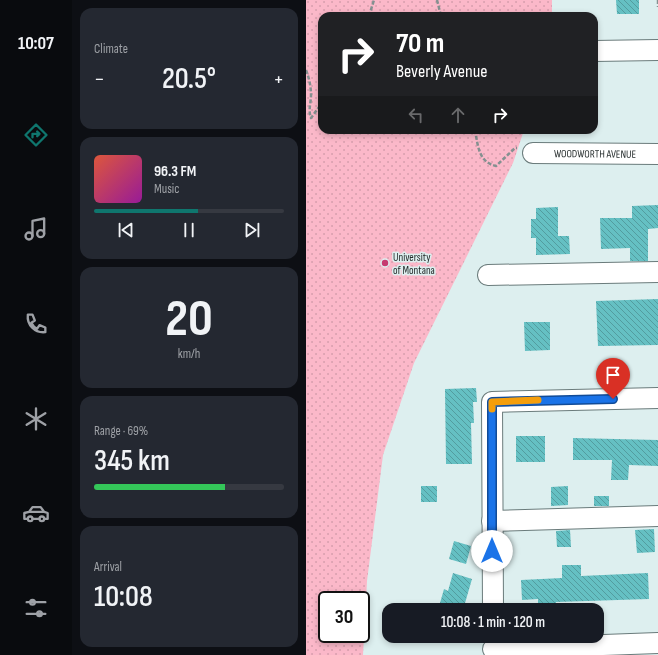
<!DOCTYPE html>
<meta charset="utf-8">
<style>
:root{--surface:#171b24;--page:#242831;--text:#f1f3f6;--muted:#9ea1a6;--line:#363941;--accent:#0f766e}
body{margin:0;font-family:"Sofia Sans Condensed",sans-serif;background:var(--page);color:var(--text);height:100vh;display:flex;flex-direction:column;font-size:15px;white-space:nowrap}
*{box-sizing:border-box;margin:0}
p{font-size:13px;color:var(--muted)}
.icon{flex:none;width:22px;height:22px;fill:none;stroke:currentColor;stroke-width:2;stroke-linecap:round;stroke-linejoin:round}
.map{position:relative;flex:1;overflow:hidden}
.panel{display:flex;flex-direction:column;gap:8px;padding:8px;background:#0d0f14;width:234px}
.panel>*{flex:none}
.hud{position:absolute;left:12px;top:12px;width:280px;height:122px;border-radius:12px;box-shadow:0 2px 6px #0003;background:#202124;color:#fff;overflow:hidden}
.speed{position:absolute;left:12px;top:591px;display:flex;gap:8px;font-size:20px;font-weight:700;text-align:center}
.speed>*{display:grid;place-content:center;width:52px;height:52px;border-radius:50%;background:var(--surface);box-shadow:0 2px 6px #0003;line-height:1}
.speed .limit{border:2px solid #111;border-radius:6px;background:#fff;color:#111}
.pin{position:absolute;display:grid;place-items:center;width:34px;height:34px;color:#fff;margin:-41px -17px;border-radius:50% 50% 50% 0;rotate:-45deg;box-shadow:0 0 4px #0007}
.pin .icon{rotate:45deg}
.me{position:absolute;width:44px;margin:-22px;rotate:0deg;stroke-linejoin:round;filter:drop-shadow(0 0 3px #0008)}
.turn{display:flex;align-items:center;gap:14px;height:84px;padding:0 12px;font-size:18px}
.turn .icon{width:52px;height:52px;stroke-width:2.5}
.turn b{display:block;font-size:28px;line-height:34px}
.lanes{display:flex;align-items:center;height:38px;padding:0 12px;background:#0003;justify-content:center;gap:20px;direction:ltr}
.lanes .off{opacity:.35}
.big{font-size:30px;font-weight:600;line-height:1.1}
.panel .tile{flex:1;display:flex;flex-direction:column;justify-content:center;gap:6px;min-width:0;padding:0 14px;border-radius:12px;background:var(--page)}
.panel .dial{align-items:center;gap:0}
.dial b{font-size:52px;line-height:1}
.song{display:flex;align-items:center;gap:12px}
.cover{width:48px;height:48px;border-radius:6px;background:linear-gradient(135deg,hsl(10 70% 55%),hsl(300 70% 35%))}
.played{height:4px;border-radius:2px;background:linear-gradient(90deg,var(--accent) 55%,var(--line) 55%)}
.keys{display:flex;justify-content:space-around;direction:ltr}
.heat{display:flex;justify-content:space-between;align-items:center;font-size:22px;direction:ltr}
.charge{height:6px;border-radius:3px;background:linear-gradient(90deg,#34c759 69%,var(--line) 0)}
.trip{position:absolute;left:76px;top:603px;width:222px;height:40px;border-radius:12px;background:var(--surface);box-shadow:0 2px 6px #0003;font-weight:600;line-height:40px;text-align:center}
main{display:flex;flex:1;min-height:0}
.menu{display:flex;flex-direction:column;width:72px;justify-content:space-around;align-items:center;background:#090b0e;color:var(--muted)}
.menu .icon{width:28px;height:28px}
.menu .current{color:var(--accent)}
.menu b{font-size:18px;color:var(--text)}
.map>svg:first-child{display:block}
.grass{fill:url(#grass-dots);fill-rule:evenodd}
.building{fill:url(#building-back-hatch)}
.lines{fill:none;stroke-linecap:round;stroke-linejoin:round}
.minor-casing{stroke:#6a7b7b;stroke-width:22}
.path{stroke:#849090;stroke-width:2.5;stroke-dasharray:4 2;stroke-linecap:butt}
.minor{stroke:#fff;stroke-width:20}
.route-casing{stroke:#114b97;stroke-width:10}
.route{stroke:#1a73e8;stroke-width:7}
.slow{stroke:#f59e0b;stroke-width:7}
.poi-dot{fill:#c63b70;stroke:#ddefef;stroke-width:1.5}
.labels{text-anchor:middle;stroke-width:3;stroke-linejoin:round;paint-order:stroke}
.street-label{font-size:11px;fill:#252c2c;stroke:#ddefef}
.poi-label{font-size:11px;fill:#252c2c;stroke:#ddefef;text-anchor:start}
</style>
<main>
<nav class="menu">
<b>10:07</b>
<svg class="icon current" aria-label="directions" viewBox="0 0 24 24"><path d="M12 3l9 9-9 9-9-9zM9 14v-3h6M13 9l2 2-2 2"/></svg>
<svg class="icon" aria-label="music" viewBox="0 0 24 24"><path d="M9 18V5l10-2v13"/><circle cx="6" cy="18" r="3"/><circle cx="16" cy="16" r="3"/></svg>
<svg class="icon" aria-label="phone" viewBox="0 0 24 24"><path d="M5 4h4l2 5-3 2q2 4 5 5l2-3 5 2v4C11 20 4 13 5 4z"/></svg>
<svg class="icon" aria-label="climate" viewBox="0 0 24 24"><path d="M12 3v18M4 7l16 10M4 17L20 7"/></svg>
<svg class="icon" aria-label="car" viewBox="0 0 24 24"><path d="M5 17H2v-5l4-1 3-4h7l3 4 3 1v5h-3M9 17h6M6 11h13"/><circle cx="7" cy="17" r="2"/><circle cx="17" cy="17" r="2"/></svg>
<svg class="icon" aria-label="filters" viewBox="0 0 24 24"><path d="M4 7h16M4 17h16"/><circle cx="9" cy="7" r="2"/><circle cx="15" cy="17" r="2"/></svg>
</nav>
<section class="panel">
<div class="tile"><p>Climate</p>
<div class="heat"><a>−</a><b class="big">20.5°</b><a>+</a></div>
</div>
<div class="tile">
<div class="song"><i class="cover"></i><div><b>96.3 FM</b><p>Music</p></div></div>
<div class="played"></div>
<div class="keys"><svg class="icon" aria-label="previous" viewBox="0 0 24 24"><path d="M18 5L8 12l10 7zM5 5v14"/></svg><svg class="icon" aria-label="pause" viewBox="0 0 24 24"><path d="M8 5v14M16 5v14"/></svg><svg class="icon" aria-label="next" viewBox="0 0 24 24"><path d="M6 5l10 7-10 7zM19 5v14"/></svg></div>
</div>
<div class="tile dial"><b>20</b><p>km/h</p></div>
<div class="tile"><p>Range · 69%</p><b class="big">345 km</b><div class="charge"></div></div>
<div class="tile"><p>Arrival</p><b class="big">10:08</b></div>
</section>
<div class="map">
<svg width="352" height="655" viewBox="0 0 352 655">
<defs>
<pattern id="grass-dots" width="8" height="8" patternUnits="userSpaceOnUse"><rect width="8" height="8" fill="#fbb8c9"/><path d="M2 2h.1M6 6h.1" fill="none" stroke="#d79ead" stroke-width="1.8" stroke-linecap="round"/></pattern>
<pattern id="building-back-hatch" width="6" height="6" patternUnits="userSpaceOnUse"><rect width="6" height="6" fill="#65c0c3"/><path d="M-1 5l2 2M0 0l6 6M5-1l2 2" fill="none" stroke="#539c9f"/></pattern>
</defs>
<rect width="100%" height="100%" fill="#ddefef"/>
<!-- grass -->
<path class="grass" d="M0 0H246V16H16V130H218L207 163 108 363 77 455 61 581 57 655H0ZM21 600H55V634H21Z"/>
<!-- building -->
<g class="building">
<polygon points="310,0 333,0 333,14 311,14"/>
<polygon points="352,205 352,228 342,229 342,261 324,261 324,248 295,249 294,218 326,218 326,206"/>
<polygon points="252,207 252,236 263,236 264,254 230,255 230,238 225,238 225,219 230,219 230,208"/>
<polygon points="352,299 352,345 292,346 290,301"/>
<polygon points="218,322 244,322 244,350 219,351"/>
<polygon points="170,388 171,402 167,402 168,423 165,423 166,464 140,464 139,389"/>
<rect x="210" y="436" width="29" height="26"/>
<polygon points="267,438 352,440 352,466 323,465 322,480 305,480 306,460 267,460"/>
<rect x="115" y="486" width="16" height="16"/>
<polygon points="262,486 262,505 245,506 245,487"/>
<rect x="288" y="496" width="15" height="10"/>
<polygon points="348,529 349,552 331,553 329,530"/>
<polygon points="264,530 265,547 251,547 250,531"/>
<polygon points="148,541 165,546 160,564 143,559"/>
<polygon points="256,565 275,565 275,576 342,573 343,599 250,602 250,604 232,605 232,599 216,600 215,580 256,578"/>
<polygon points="147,573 166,579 157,610 132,610 138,589 142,591"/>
</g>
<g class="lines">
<defs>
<g id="minor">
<polyline points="288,51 352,50"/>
<path id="s1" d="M227 153 352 154"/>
<polyline points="182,275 352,272"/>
<polyline points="186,521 352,516"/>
<polyline points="187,610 186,402 352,398"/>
<polyline points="187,649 352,643"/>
</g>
</defs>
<!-- minor casing -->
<use href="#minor" class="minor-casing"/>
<!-- path -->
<g class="path">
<polyline points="131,0 135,16"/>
<polyline points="352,0 352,7"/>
<polyline points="63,16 68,0"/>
<path d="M0 70C3 78 5 86 5 95 5 103 2 110 5 118L16 103"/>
<path d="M169 130C172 145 172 162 190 166L209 148H211"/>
</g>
<!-- minor -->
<use href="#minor" class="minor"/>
</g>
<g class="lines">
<defs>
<polyline id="route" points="186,551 186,402 307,399"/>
</defs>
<!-- route casing -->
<use href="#route" class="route-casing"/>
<!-- route -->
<use href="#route" class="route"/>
<!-- slow -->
<polyline class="slow" points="186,409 186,402 232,400"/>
</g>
<!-- markers -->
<circle class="poi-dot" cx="79" cy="263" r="4"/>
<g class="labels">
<!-- street labels -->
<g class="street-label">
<text dy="4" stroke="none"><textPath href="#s1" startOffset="62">WOODWORTH AVENUE</textPath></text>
</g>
<!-- poi labels -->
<g class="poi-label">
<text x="87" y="261">University<tspan x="87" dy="13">of Montana</tspan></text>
</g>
</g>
</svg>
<div class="speed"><div class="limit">30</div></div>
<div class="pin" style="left:307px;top:399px;background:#d93025"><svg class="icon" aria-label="arrive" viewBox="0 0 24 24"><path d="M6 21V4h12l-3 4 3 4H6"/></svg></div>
<svg class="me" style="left:186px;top:551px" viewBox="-20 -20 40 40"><circle r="19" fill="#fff"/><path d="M0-13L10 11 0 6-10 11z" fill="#1a73e8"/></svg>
<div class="trip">10:08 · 1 min · 120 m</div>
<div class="hud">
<div class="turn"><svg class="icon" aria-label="right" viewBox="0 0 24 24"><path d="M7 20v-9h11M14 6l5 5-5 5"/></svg><div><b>70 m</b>Beverly Avenue</div></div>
<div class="lanes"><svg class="icon off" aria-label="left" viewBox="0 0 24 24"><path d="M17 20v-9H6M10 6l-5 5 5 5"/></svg><svg class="icon off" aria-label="ahead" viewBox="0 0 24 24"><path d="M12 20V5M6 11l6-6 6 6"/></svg><svg class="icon" aria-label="right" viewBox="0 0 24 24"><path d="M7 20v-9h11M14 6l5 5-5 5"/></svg></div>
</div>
</div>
</main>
